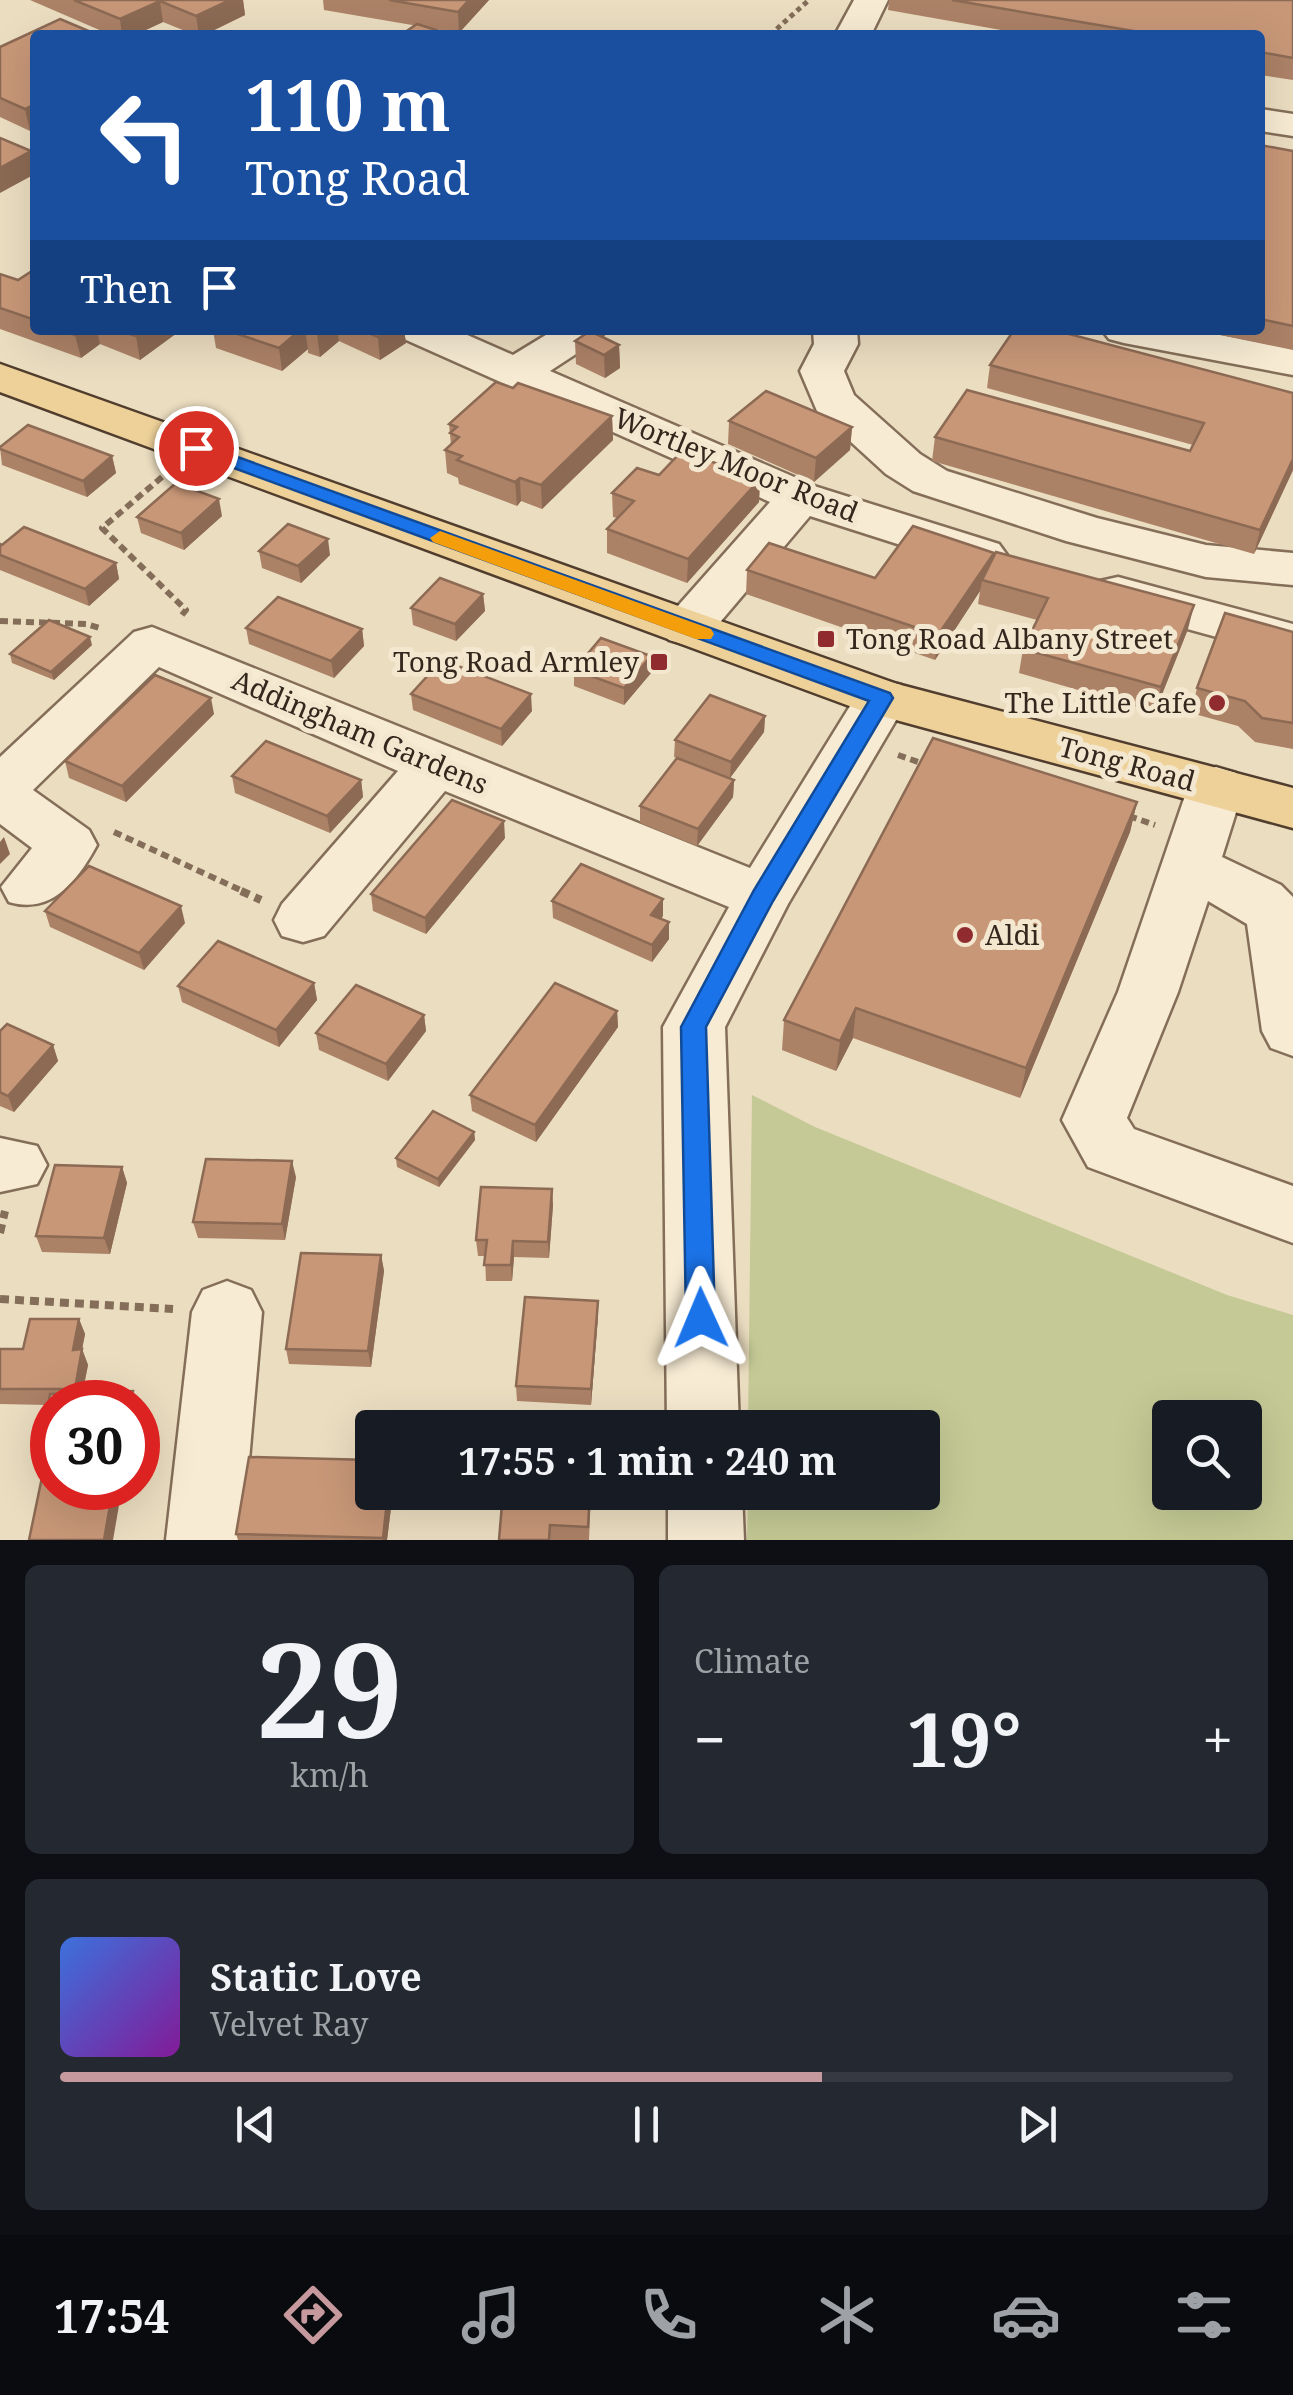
<!DOCTYPE html>
<meta charset="utf-8">
<style>
:root{--surface:#171b24;--page:#242831;--text:#f1f3f6;--muted:#9ea1a6;--line:#363941;--accent:#c5999d}
body{margin:0;font-family:"Noto Serif",serif;background:var(--page);color:var(--text);height:100vh;display:flex;flex-direction:column;font-size:38px;white-space:nowrap}
*{box-sizing:border-box;margin:0}
p{font-size:32px;color:var(--muted)}
.icon{flex:none;width:55px;height:55px;fill:none;stroke:currentColor;stroke-width:2;stroke-linecap:round;stroke-linejoin:round}
.map{position:relative;height:1540px;overflow:hidden}
.side{display:flex;flex-direction:column;gap:25px;padding:25px;background:#0d0f14;flex:1}
.side>*{flex:none}
.hud{position:absolute;left:30px;top:30px;width:1235px;height:305px;border-radius:10px;box-shadow:0 10px 40px #0002;background:#1a4fa0;color:#fff;overflow:hidden}
.buttons{position:absolute;left:1152px;top:1400px;display:grid;gap:20px}
.buttons a{display:grid;place-items:center;width:110px;height:110px;border-radius:10px;background:var(--surface);box-shadow:0 10px 40px #0002;font-size:50px}
.speed{position:absolute;left:30px;top:1380px;display:flex;gap:20px;font-size:50px;font-weight:700;text-align:center}
.speed>*{display:grid;place-content:center;width:130px;height:130px;border-radius:50%;background:var(--surface);box-shadow:0 10px 40px #0002;line-height:1}
.speed .limit{border:15px solid #d22;background:#fff;color:#111}
.pin{position:absolute;display:grid;place-items:center;width:85px;height:85px;color:#fff;margin:-42px;border:5px solid #fff;border-radius:50%;box-shadow:0 2px 10px #0007}
.me{position:absolute;width:110px;margin:-55px;rotate:359deg;stroke-linejoin:round;filter:drop-shadow(0 0 8px #0008)}
.turn{display:flex;align-items:center;gap:35px;height:210px;padding:0 50px;font-size:45px}
.turn .icon{width:130px;height:130px;stroke-width:2.5}
.turn b{display:block;font-size:70px;line-height:85px}
.then{display:flex;align-items:center;height:95px;padding:0 50px;background:#0003;gap:20px;font-size:38px}
.big{font-size:75px;font-weight:700;line-height:1.1}
.side .card{flex:1;display:flex;flex-direction:column;justify-content:center;gap:15px;min-width:0;padding:0 35px;border-radius:15px;background:var(--page)}
.side .dial{align-items:center;gap:0}
.dial b{font-size:130px;line-height:1}
.song{display:flex;align-items:center;gap:30px}
.cover{width:120px;height:120px;border-radius:15px;background:linear-gradient(135deg,hsl(220 70% 55%),hsl(290 70% 35%))}
.played{height:10px;border-radius:5px;background:linear-gradient(90deg,var(--accent) 65%,var(--line) 65%)}
.keys{display:flex;justify-content:space-around;direction:ltr}
.heat{display:flex;justify-content:space-between;align-items:center;font-size:55px;direction:ltr}
.side .tiles{flex:1;display:grid;gap:25px;grid-template-columns:1fr 1fr}
.card:last-child{grid-column:span 2}
.trip{position:absolute;left:355px;top:1410px;width:585px;height:100px;border-radius:10px;background:var(--surface);box-shadow:0 10px 40px #0002;font-weight:700;line-height:100px;text-align:center}
.dock{display:flex;height:160px;justify-content:space-around;align-items:center;background:#090b0e;color:var(--muted)}
.dock .icon{width:70px;height:70px}
.dock .active{color:var(--accent)}
.dock b{font-size:45px;color:var(--text)}
.map>svg:first-child{display:block}
.green{fill:#c4c995;fill-rule:evenodd}
.lines{fill:none;stroke-linecap:round;stroke-linejoin:round}
.minor-casing{stroke:#846e59;stroke-width:5}
.major-casing{stroke:#513d2d;stroke-width:5}
.path-far2{stroke:#846e59;stroke-width:5;stroke-dasharray:5 4;stroke-linecap:butt}
.path-far1{stroke:#846e59;stroke-width:6;stroke-dasharray:8 5;stroke-linecap:butt}
.path{stroke:#846e59;stroke-width:8;stroke-dasharray:9 6;stroke-linecap:butt}
.minor{fill:#f7ebd3;fill-rule:evenodd}
.major{fill:#eed199;fill-rule:evenodd}
.wall{fill:#ac8267}
.shaded-wall{fill:#8c6a54}
.building{fill:#c89778;stroke:#8c6a54;stroke-width:2.5}
.route{fill:#1a73e8;stroke:#114b97;stroke-width:2.5}
.slow{fill:#f59e0b}
.poi-dot{fill:#902c30;stroke:#f3e8cf;stroke-width:4}
.labels{text-anchor:middle;stroke-width:10;stroke-linejoin:round;paint-order:stroke}
.street-label{font-size:28px;fill:#34271d;stroke:#f3e8cf}
.poi-label{font-size:28px;fill:#34271d;stroke:#f3e8cf;text-anchor:start}
</style>
<div class="map">
<svg width="1293" height="1540" viewBox="0 0 1293 1540">
<rect width="100%" height="100%" fill="#ebddc0"/>
<!-- green -->
<path class="green" d="M752 1095 815 1127 1227 1295 1293 1315V1540H747L748 1493 922 1492V1428L748 1427ZM1170 1418H1245V1492H1170Z"/>
<g class="lines">
<defs>
<g id="minor">
<polygon points="854,0 888,0 871,35 835,35"/>
<polygon points="1260,109 1293,114 1293,136 1260,131"/>
<polygon points="397,330 456,330 513,355 554,330 606,330 599,339 550,371 817,487 999,544 1007,555 999,566 982,571 810,516 705,640 687,645 669,640 661,628 669,616 770,502 404,339"/>
<polygon points="813,330 857,330 858,344 844,371 854,395 920,454 947,471 1097,518 1206,545 1293,553 1293,585 1206,577 1066,541 913,491 886,474 817,411 800,371 814,344"/>
<polygon points="1102,330 1194,330 1293,349 1293,375 1124,343 1109,339"/>
<polygon points="1118,577 1293,624 1293,658 1100,605 1093,593 1100,581"/>
<path d="M152 627 750 868 863 685 882 680 901 685 909 698 788 904 725 1027 739 1428H667L663 1027 729 907 445 791 324 936 303 942 282 936 274 920 282 904 398 771 159 667 33 790 89 830 97 845C78 880 52 915 9 902L1 887 32 848 0 824V757L134 632Z"/>
<polygon points="1216,767 1236,773 1244,787 1222,857 1281,885 1293,897 1293,1056 1271,1048 1262,1031 1247,924 1208,901 1178,992 1127,1118 1134,1129 1293,1186 1293,1243 1088,1167 1062,1120 1118,992 1188,787 1196,773"/>
<polygon points="0,1138 37,1146 47,1165 37,1184 0,1192"/>
<polygon points="227,1281 251,1290 262,1312 242,1540 166,1540 192,1312 203,1290"/>
<polygon points="668,1492 742,1492 744,1540 668,1540"/>
</g>
<polygon id="major" points="0,364 897,684 1293,788 1293,828 863,711 0,392"/>
</defs>
<!-- minor casing -->
<use href="#minor" class="minor-casing"/>
<!-- major casing -->
<use href="#major" class="major-casing"/>
<!-- path-far2 -->
<polyline class="path-far2" points="770,35 809,0"/>
<!-- path-far1 -->
<g class="path-far1">
<polyline points="162,477 102,528 186,610 182,615"/>
<polyline points="0,621 86,624 103,629"/>
<polyline points="898,755 924,764"/>
<polyline points="1129,816 1155,825"/>
<polyline points="114,832 247,893"/>
</g>
<!-- path -->
<g class="path">
<polyline points="241,891 261,900"/>
<polyline points="0,1233 5,1211"/>
<polyline points="0,1299 173,1309"/>
</g>
<!-- minor -->
<use href="#minor" class="minor"/>
<!-- major -->
<use href="#major" class="major"/>
</g>
<!-- wall -->
<g class="wall">
<polygon points="30,0 243,0 245,15 204,35 195,35 163,22 135,35 111,35"/>
<polygon points="323,0 489,0 459,33 324,10"/>
<polygon points="889,0 1293,0 1293,80 1260,75 1260,35 1030,35 888,10"/>
<polygon points="35,35 35,128 30,131 0,117 0,47"/>
<polygon points="1260,145 1293,151 1293,350 1197,330 1260,330"/>
<polygon points="35,269 35,330 181,330 140,360 100,344 81,358 0,329 0,274 18,280"/>
<polygon points="213,330 404,330 406,343 380,360 339,341 320,357 308,353 308,349 282,371 216,348"/>
<polygon points="575,341 619,345 620,368 605,378 576,364"/>
<polygon points="990,365 1293,393 1293,470 1254,554 932,461 935,437 1190,451 1193,445 987,388"/>
<polygon points="513,388 612,416 613,440 542,509 521,501 517,506 459,484 458,478 447,473 445,450 451,445 449,424"/>
<polygon points="729,421 852,427 850,450 814,482 728,444"/>
<polygon points="0,447 112,456 116,473 87,497 2,465"/>
<polygon points="659,475 760,479 759,502 687,583 607,553 607,529 617,518 613,517 612,493"/>
<polygon points="222,516 184,550 141,533 137,517"/>
<polygon points="0,544 116,563 119,579 89,606 0,570"/>
<polygon points="259,551 330,555 301,583 262,568"/>
<polygon points="993,559 1188,629 1155,712 1019,673 1023,649 1037,620 978,604 980,591 935,660 746,594 747,570 875,578"/>
<polygon points="483,594 485,611 456,641 413,625 411,608"/>
<polygon points="246,628 362,629 364,646 334,678 249,644"/>
<polygon points="1293,632 1293,749 1255,742 1238,726 1191,713 1197,688"/>
<polygon points="92,645 54,680 12,663 10,654"/>
<polygon points="651,656 651,673 624,705 574,686 574,670"/>
<polygon points="411,694 532,711 502,746 413,710"/>
<polygon points="214,714 126,802 69,778 65,761"/>
<polygon points="765,716 764,732 730,778 674,757 675,740"/>
<polygon points="232,776 361,780 363,797 330,833 235,793"/>
<polygon points="734,780 733,797 697,846 640,823 640,806"/>
<polygon points="1137,802 1130,832 1020,1098 853,1038 836,1071 782,1050 784,1020"/>
<polygon points="505,838 426,934 373,911 371,894"/>
<polygon points="552,901 663,916 661,919 669,922 669,939 652,962 553,918"/>
<polygon points="45,911 185,923 144,970 50,927"/>
<polygon points="314,983 317,1000 279,1047 182,1002 178,986"/>
<polygon points="617,1011 618,1027 536,1142 472,1111 470,1095"/>
<polygon points="424,1015 426,1031 388,1081 319,1050 316,1033"/>
<polygon points="0,1031 53,1045 58,1061 14,1112 0,1106"/>
<polygon points="474,1132 475,1140 439,1187 397,1167 396,1158"/>
<polygon points="122,1167 127,1183 110,1254 42,1252 36,1236"/>
<polygon points="296,1177 285,1240 198,1238 193,1222"/>
<polygon points="553,1205 549,1258 514,1257 512,1281 486,1281 485,1256 478,1256 476,1240"/>
<polygon points="381,1255 384,1271 371,1367 289,1364 286,1349"/>
<polygon points="598,1316 591,1405 517,1401 516,1386"/>
<polygon points="79,1319 85,1334 82,1349 88,1365 83,1392 52,1402 52,1448 49,1448 43,1433 48,1405 0,1404 0,1349 23,1349"/>
<polygon points="372,1492 393,1492 387,1540 238,1540 236,1534"/>
<polygon points="591,1492 589,1540 499,1540"/>
</g>
<!-- shaded-wall -->
<g class="shaded-wall">
<polygon points="230,0 243,0 245,15 204,35 199,35 196,16"/>
<polygon points="469,0 489,0 459,33 458,12"/>
<polygon points="160,1 163,22 135,35 122,35 120,19"/>
<polygon points="35,104 35,128 30,131 25,109"/>
<polygon points="31,151 35,174 0,193 0,168"/>
<polygon points="82,330 97,330 100,344 81,358 75,335"/>
<polygon points="145,330 181,330 140,360 136,336"/>
<polygon points="300,330 305,330 308,349 282,371 279,348"/>
<polygon points="306,330 337,330 339,341 320,357 317,334"/>
<polygon points="389,330 404,330 406,343 380,360 378,337"/>
<polygon points="619,345 620,368 605,378 604,355"/>
<polygon points="612,416 613,440 542,509 541,485"/>
<polygon points="852,427 850,450 814,482 816,458"/>
<polygon points="112,456 116,473 87,497 83,481"/>
<polygon points="1293,459 1293,470 1254,554 1260,530"/>
<polygon points="520,478 521,501 517,506 515,482"/>
<polygon points="760,479 759,502 687,583 688,559"/>
<polygon points="219,499 222,516 184,550 181,533"/>
<polygon points="328,539 330,555 301,583 298,566"/>
<polygon points="994,553 990,577 982,580 980,591 935,660 938,635"/>
<polygon points="116,563 119,579 89,606 85,589"/>
<polygon points="483,594 485,611 456,641 455,624"/>
<polygon points="1194,605 1188,629 1155,712 1161,687"/>
<polygon points="362,629 364,646 334,678 331,661"/>
<polygon points="90,637 92,645 54,680 51,672"/>
<polygon points="651,656 651,673 624,705 624,688"/>
<polygon points="531,694 532,711 502,746 501,729"/>
<polygon points="211,698 214,714 126,802 122,786"/>
<polygon points="765,716 764,732 730,778 731,762"/>
<polygon points="361,780 363,797 330,833 327,816"/>
<polygon points="734,780 733,797 697,846 698,829"/>
<polygon points="1137,802 1130,832 1020,1098 1026,1068"/>
<polygon points="504,821 505,838 426,934 425,918"/>
<polygon points="4,837 10,854 0,864 0,842"/>
<polygon points="663,899 663,916 651,931 651,915"/>
<polygon points="181,906 185,923 144,970 139,953"/>
<polygon points="669,922 669,939 652,962 652,945"/>
<polygon points="314,983 317,1000 279,1047 276,1030"/>
<polygon points="856,1008 853,1038 836,1071 840,1041"/>
<polygon points="617,1011 618,1027 536,1142 535,1125"/>
<polygon points="424,1015 426,1031 388,1081 386,1064"/>
<polygon points="53,1045 58,1061 14,1112 8,1096"/>
<polygon points="474,1132 475,1140 439,1187 438,1179"/>
<polygon points="292,1161 296,1177 285,1240 282,1224"/>
<polygon points="122,1167 127,1183 110,1254 104,1238"/>
<polygon points="552,1189 553,1205 549,1258 548,1242"/>
<polygon points="513,1241 514,1257 512,1281 511,1265"/>
<polygon points="381,1255 384,1271 371,1367 368,1351"/>
<polygon points="598,1301 598,1316 591,1405 591,1389"/>
<polygon points="79,1319 85,1334 79,1365 73,1350"/>
<polygon points="82,1349 88,1365 80,1402 75,1389"/>
<polygon points="113,1488 122,1488 113,1540 104,1540"/>
<polygon points="388,1492 393,1492 387,1540 383,1540"/>
</g>
<!-- building -->
<g class="building">
<polygon points="74,0 230,0 196,16 160,1 120,19"/>
<polygon points="389,0 469,0 458,12"/>
<polygon points="952,0 1293,0 1293,58 1260,52 1260,35 1157,35"/>
<polygon points="60,19 98,35 35,35 35,104 25,109 0,98 0,47"/>
<polygon points="417,24 452,35 401,35"/>
<polygon points="0,138 31,151 0,168"/>
<polygon points="1260,145 1293,151 1293,326 1260,319"/>
<polygon points="35,269 35,320 0,308 0,274 18,280"/>
<polygon points="61,330 82,330 75,335"/>
<polygon points="119,330 145,330 136,336"/>
<polygon points="226,330 300,330 279,348"/>
<polygon points="362,330 389,330 378,337"/>
<polygon points="1014,330 1054,330 1293,393 1293,459 1260,530 935,437 967,390 1190,451 1204,423 990,365"/>
<polygon points="590,331 619,345 604,355 575,341"/>
<polygon points="496,382 513,388 518,383 612,416 541,485 520,478 515,482 457,460 462,456 445,450 459,437 450,433 457,427 449,424"/>
<polygon points="766,391 852,427 816,458 729,421"/>
<polygon points="28,425 112,456 83,481 0,449 0,447"/>
<polygon points="682,451 760,479 688,559 607,529 634,501 612,493 637,468 659,475"/>
<polygon points="176,483 219,499 181,533 137,517"/>
<polygon points="288,524 328,539 298,566 259,551"/>
<polygon points="913,526 994,553 938,635 747,570 769,543 875,578"/>
<polygon points="24,527 116,563 85,589 0,555 0,544 2,545"/>
<polygon points="996,552 1194,605 1161,687 1023,649 1048,598 982,580"/>
<polygon points="440,578 483,594 455,624 411,608"/>
<polygon points="278,597 362,629 331,661 246,628"/>
<polygon points="1225,613 1293,632 1293,723 1262,718 1245,701 1197,688"/>
<polygon points="49,620 90,637 51,672 10,654"/>
<polygon points="601,638 651,656 624,688 574,670"/>
<polygon points="442,660 531,694 501,729 411,694"/>
<polygon points="155,675 211,698 122,786 65,761"/>
<polygon points="710,695 765,716 731,762 675,740"/>
<polygon points="933,738 1137,802 1026,1068 856,1008 840,1041 784,1020"/>
<polygon points="266,741 361,780 327,816 232,776"/>
<polygon points="677,758 734,780 698,829 640,806"/>
<polygon points="452,800 504,821 425,918 371,894"/>
<polygon points="581,864 663,899 651,915 669,922 652,945 552,901"/>
<polygon points="89,866 181,906 139,953 45,911"/>
<polygon points="218,941 314,983 276,1030 178,986"/>
<polygon points="555,983 617,1011 535,1125 470,1095"/>
<polygon points="356,985 424,1015 386,1064 316,1033"/>
<polygon points="7,1024 53,1045 8,1096 0,1092 0,1031"/>
<polygon points="433,1111 474,1132 438,1179 396,1158"/>
<polygon points="206,1159 292,1161 282,1224 193,1222"/>
<polygon points="55,1165 122,1167 104,1238 36,1236"/>
<polygon points="481,1187 552,1189 548,1242 513,1241 511,1265 484,1265 487,1240 476,1240"/>
<polygon points="301,1253 381,1255 368,1351 286,1349"/>
<polygon points="525,1297 598,1301 591,1389 516,1386"/>
<polygon points="30,1319 79,1319 73,1350 82,1349 75,1389 0,1389 0,1349 23,1349"/>
<polygon points="133,1391 131,1402 52,1402 52,1433 43,1433 50,1394"/>
<polygon points="513,1423 578,1424 578,1428 513,1428"/>
<polygon points="249,1457 372,1460 372,1492 388,1492 383,1538 236,1534"/>
<polygon points="46,1458 52,1458 52,1488 113,1488 104,1540 29,1540"/>
<polygon points="503,1492 590,1492 588,1527 550,1525 549,1540 499,1540"/>
</g>
<!-- route -->
<polygon class="route" points="196,442 890,693 893,698 773,901 706,1027 715,1318 711,1327 701,1331 691,1327 686,1318 681,1027 754,890 869,701 190,452 187,448"/>
<!-- slow -->
<polygon class="slow" points="440,531 711,629 714,634 711,639 696,639 433,542 430,538"/>
<!-- markers -->
<g class="poi-dot">
<rect x="816" y="629" width="20" height="20" rx="5"/>
<rect x="649" y="652" width="20" height="20" rx="5"/>
<circle cx="1217" cy="703" r="10"/>
<circle cx="965" cy="935" r="10"/>
</g>
<g class="labels">
<!-- street labels -->
<g class="street-label">
<text transform="translate(736 465) rotate(22)" y="10">Wortley Moor Road</text>
<text transform="translate(360 732) rotate(23)" y="10">Addingham Gardens</text>
<text transform="translate(1127 764) rotate(15)" y="10">Tong Road</text>
</g>
<!-- poi labels -->
<g class="poi-label">
<text x="846" y="649">Tong Road Albany Street</text>
<text x="639" y="672" text-anchor="end">Tong Road Armley</text>
<text x="1197" y="713" text-anchor="end">The Little Cafe</text>
<text x="985" y="945">Aldi</text>
</g>
</g>
</svg>
<div class="buttons">
<a><svg class="icon" aria-label="search" viewBox="0 0 24 24"><circle cx="10" cy="10" r="6"/><path d="M15 15l6 6"/></svg></a>
</div>
<div class="speed"><div class="limit">30</div></div>
<div class="pin" style="left:196px;top:448px;background:#d93025"><svg class="icon" aria-label="arrive" viewBox="0 0 24 24"><path d="M6 21V4h12l-3 4 3 4H6"/></svg></div>
<svg class="me" style="left:701px;top:1318px" viewBox="-20 -20 40 40"><path d="M0-17L14 15 0 8-14 15z" fill="#1a73e8" stroke="#fff" stroke-width="4"/></svg>
<div class="trip">17:55 · 1 min · 240 m</div>
<div class="hud">
<div class="turn"><svg class="icon" aria-label="left" viewBox="0 0 24 24"><path d="M17 20v-9H6M10 6l-5 5 5 5"/></svg><div><b>110 m</b>Tong Road</div></div>
<div class="then">Then<svg class="icon" aria-label="arrive" viewBox="0 0 24 24"><path d="M6 21V4h12l-3 4 3 4H6"/></svg></div>
</div>
</div>
<section class="side">
<div class="tiles">
<div class="card dial"><b>29</b><p>km/h</p></div>
<div class="card"><p>Climate</p>
<div class="heat"><a>−</a><b class="big">19°</b><a>+</a></div>
</div>
<div class="card">
<div class="song"><i class="cover"></i><div><b>Static Love</b><p>Velvet Ray</p></div></div>
<div class="played"></div>
<div class="keys"><svg class="icon" aria-label="previous" viewBox="0 0 24 24"><path d="M18 5L8 12l10 7zM5 5v14"/></svg><svg class="icon" aria-label="pause" viewBox="0 0 24 24"><path d="M8 5v14M16 5v14"/></svg><svg class="icon" aria-label="next" viewBox="0 0 24 24"><path d="M6 5l10 7-10 7zM19 5v14"/></svg></div>
</div>
</div>
</section>
<nav class="dock">
<b>17:54</b>
<svg class="icon active" aria-label="directions" viewBox="0 0 24 24"><path d="M12 3l9 9-9 9-9-9zM9 14v-3h6M13 9l2 2-2 2"/></svg>
<svg class="icon" aria-label="music" viewBox="0 0 24 24"><path d="M9 18V5l10-2v13"/><circle cx="6" cy="18" r="3"/><circle cx="16" cy="16" r="3"/></svg>
<svg class="icon" aria-label="phone" viewBox="0 0 24 24"><path d="M5 4h4l2 5-3 2q2 4 5 5l2-3 5 2v4C11 20 4 13 5 4z"/></svg>
<svg class="icon" aria-label="climate" viewBox="0 0 24 24"><path d="M12 3v18M4 7l16 10M4 17L20 7"/></svg>
<svg class="icon" aria-label="car" viewBox="0 0 24 24"><path d="M5 17H2v-5l4-1 3-4h7l3 4 3 1v5h-3M9 17h6M6 11h13"/><circle cx="7" cy="17" r="2"/><circle cx="17" cy="17" r="2"/></svg>
<svg class="icon" aria-label="filters" viewBox="0 0 24 24"><path d="M4 7h16M4 17h16"/><circle cx="9" cy="7" r="2"/><circle cx="15" cy="17" r="2"/></svg>
</nav>
